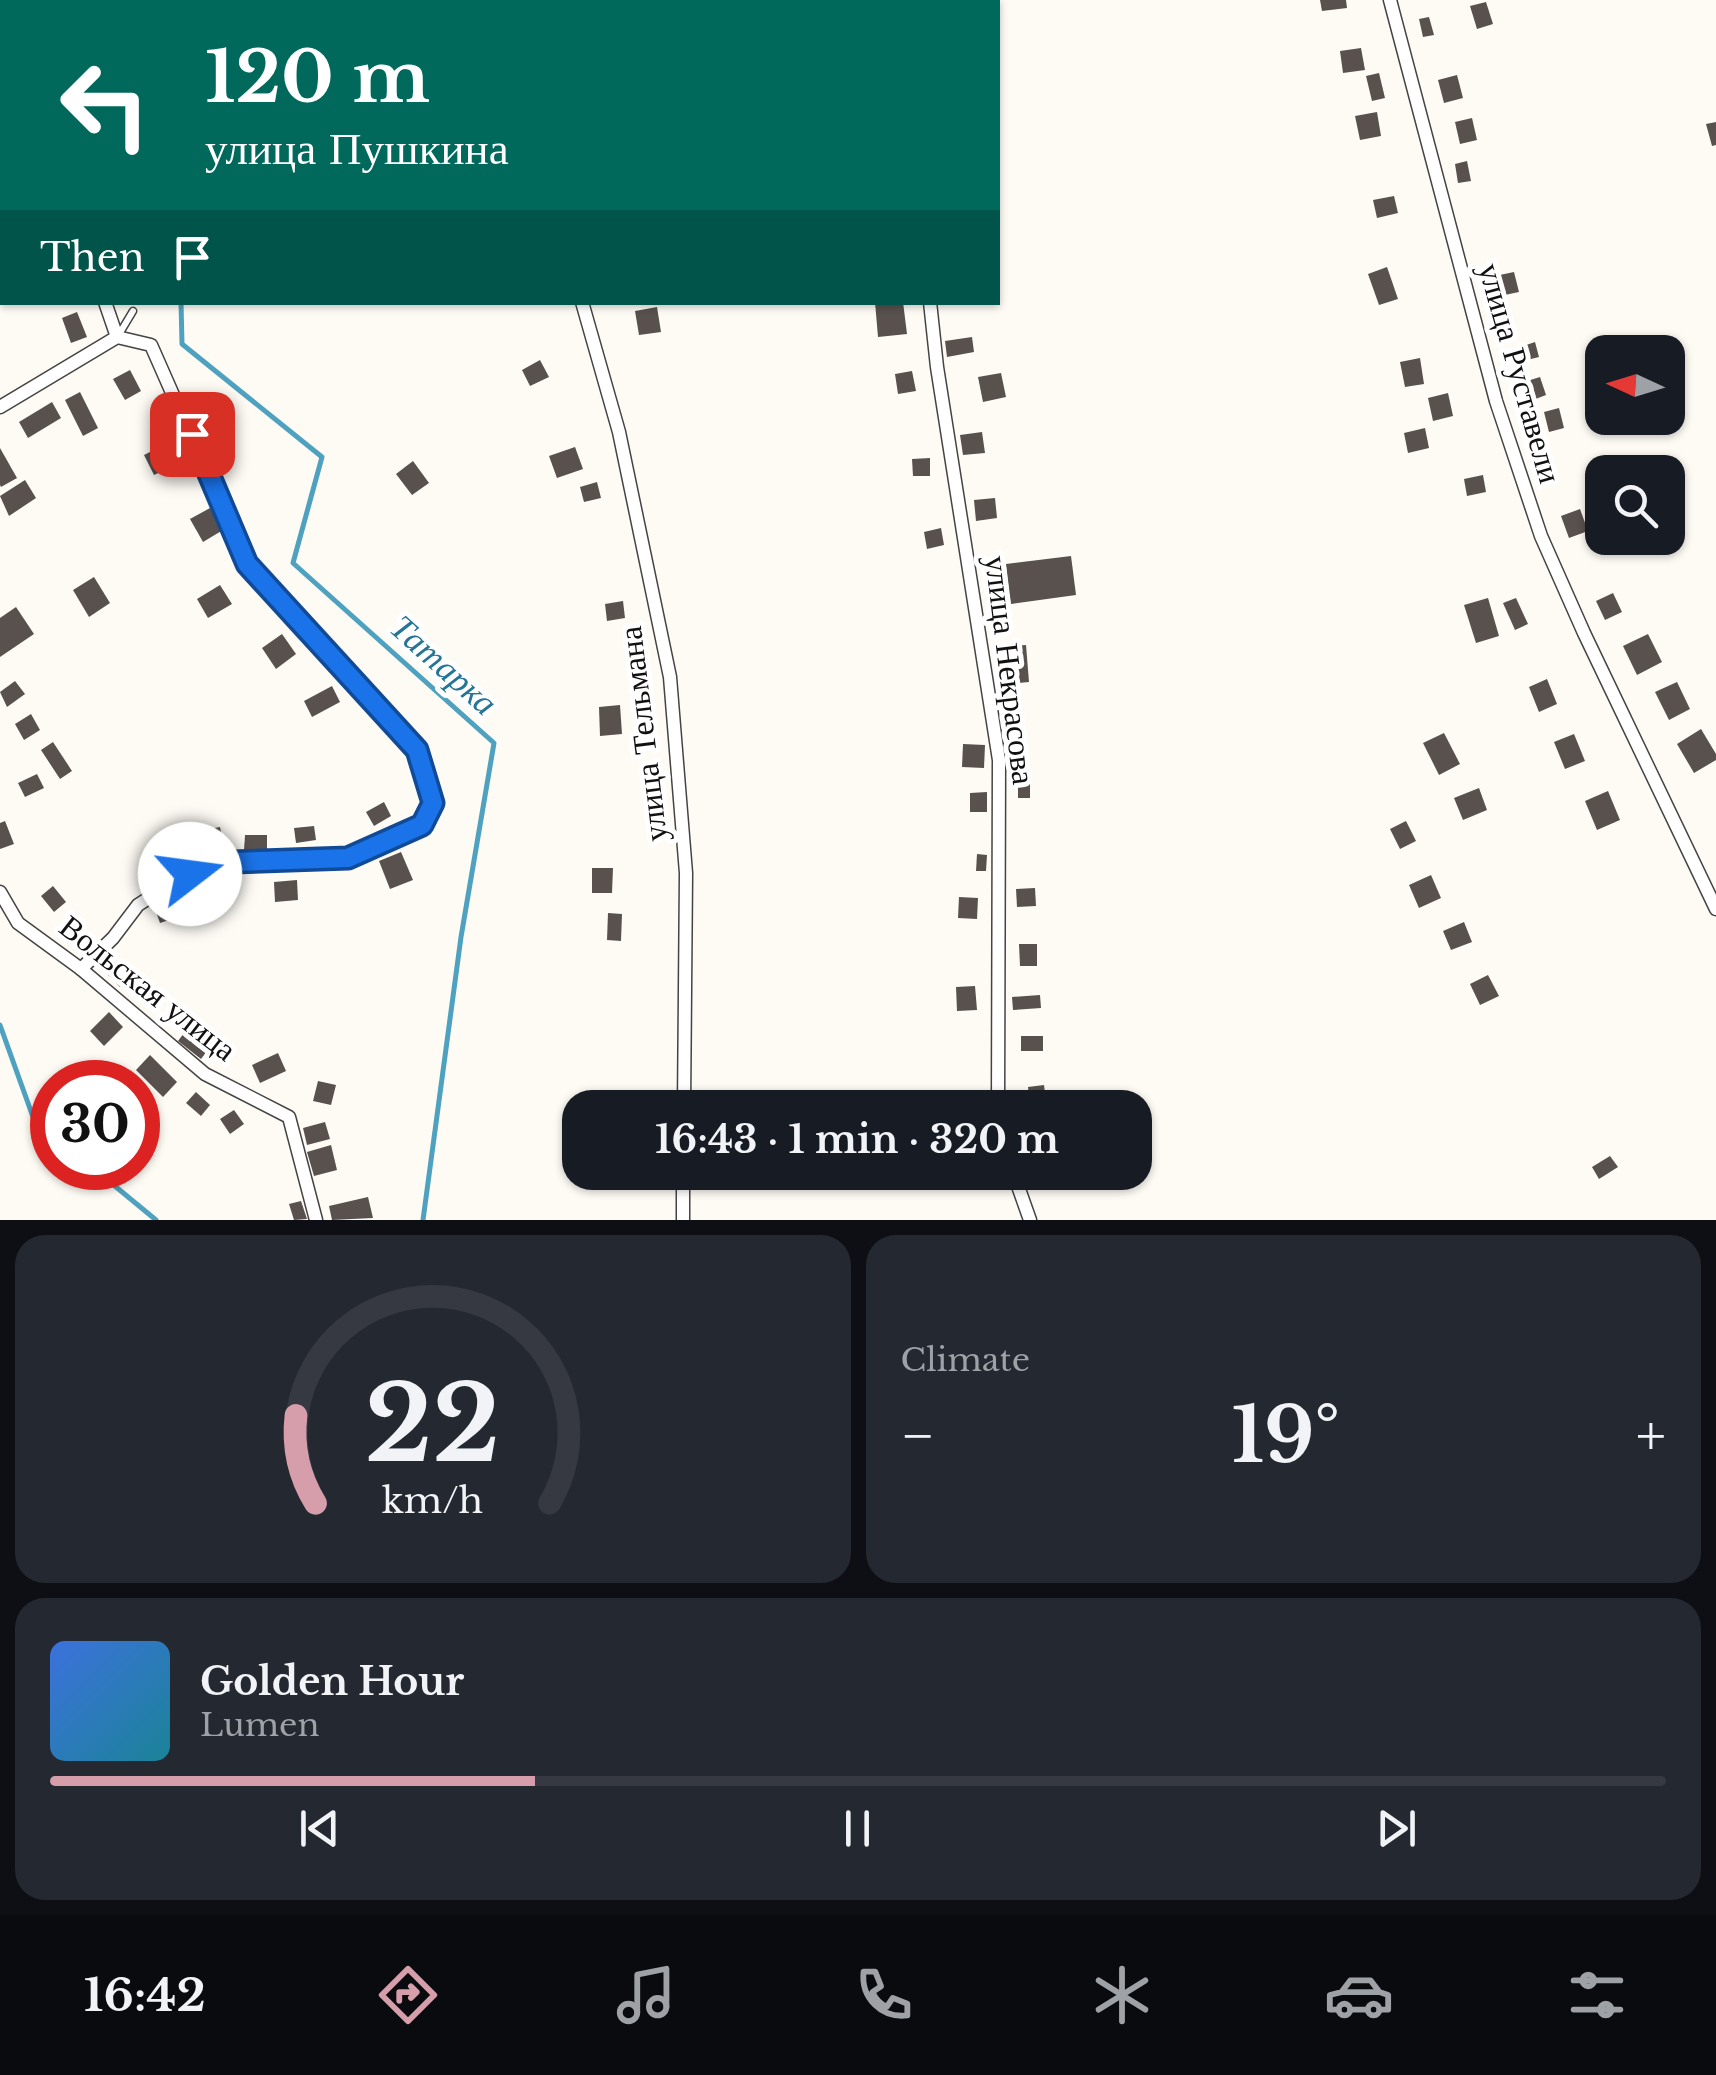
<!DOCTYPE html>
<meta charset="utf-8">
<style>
:root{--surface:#171b24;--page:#242831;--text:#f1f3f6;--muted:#9ea1a6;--line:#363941;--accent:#d59eaa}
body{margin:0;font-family:"Libre Baskerville",serif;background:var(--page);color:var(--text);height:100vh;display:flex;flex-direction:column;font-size:38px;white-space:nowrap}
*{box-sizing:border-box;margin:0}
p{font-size:32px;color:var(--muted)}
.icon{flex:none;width:55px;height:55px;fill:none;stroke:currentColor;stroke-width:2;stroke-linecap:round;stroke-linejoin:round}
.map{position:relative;height:1220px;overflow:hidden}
.panel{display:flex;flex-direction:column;gap:15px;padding:15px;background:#0d0f14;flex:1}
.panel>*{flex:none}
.hud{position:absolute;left:0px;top:0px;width:1000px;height:305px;box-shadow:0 2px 8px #0004;background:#00695c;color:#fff;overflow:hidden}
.needle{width:65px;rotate:274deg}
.fabs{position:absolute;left:1585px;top:335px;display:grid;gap:20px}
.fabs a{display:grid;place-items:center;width:100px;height:100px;border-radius:20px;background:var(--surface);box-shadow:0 2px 8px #0004;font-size:50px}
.speed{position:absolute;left:30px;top:1060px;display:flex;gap:20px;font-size:50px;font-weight:700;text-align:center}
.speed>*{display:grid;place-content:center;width:130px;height:130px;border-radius:50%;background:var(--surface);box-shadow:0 2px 8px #0004;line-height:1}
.speed .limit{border:15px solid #d22;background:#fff;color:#111}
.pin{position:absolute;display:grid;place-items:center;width:85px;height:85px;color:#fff;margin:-42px;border-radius:20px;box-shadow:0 5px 15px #0006}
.me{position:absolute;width:110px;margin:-55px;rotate:75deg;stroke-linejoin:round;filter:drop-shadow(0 0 8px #0008)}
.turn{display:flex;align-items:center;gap:35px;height:210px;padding:0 40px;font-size:45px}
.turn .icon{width:130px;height:130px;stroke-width:2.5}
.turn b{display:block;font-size:70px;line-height:85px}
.then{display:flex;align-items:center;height:95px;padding:0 40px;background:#0003;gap:20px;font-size:38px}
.big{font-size:75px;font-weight:700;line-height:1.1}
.panel .tile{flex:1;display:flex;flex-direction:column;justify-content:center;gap:15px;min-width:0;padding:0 35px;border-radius:30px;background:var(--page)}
.panel .dial{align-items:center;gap:0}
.dial svg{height:260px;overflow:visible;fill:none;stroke:var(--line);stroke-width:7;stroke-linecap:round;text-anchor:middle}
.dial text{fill:var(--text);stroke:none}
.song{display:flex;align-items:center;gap:30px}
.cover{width:120px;height:120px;border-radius:15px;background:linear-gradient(135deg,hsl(220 70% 55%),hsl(190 70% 35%))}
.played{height:10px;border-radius:5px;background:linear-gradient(90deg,var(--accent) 30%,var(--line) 30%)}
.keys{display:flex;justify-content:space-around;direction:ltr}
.heat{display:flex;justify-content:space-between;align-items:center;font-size:55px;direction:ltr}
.panel .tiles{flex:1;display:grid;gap:15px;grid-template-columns:1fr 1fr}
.tile:last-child{grid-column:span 2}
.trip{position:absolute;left:562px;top:1090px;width:590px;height:100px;border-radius:30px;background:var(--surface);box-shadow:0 2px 8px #0004;font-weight:700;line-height:100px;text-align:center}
.tabs{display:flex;height:160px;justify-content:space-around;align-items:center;background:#090b0e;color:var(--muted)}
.tabs .icon{width:70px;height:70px}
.tabs .on{color:var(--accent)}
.tabs b{font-size:45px;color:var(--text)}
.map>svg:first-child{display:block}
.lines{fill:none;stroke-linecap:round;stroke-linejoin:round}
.stream{stroke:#4ea2bf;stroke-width:5}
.building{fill:#58514e}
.service-casing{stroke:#444;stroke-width:9}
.minor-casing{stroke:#444;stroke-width:15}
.service{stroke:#fff;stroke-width:6}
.minor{stroke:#fff;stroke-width:12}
.route-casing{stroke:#114b97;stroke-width:25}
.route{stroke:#1a73e8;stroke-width:18}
.labels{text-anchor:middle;stroke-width:10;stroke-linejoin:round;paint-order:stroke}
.street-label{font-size:32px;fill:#111;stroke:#fff}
.water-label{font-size:35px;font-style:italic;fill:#267496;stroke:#fff}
</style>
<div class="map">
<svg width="1716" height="1220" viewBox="0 0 1716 1220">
<rect width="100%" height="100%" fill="#fefbf5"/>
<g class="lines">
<!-- stream -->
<g class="stream">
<polyline points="160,0 160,2"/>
<polyline points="181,302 182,344 322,457 293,563 494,743 461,937 423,1220"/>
<polyline points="0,1025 33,1117 52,1133"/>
<polyline points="93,1168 156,1220"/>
</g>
</g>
<!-- building -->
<g class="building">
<polygon points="1320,0 1346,0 1347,8 1322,11"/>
<polygon points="1486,2 1493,24 1477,29 1470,6"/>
<polygon points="1429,17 1434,35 1423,37 1419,19"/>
<polygon points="1361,48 1365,70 1343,73 1340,51"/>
<polygon points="1379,73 1385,98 1372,101 1366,76"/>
<polygon points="1457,75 1463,98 1444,103 1438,80"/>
<polygon points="1377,112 1381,136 1360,140 1355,116"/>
<polygon points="1472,118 1477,140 1460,144 1455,122"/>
<polygon points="1716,122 1716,145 1712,146 1706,124"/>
<polygon points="1467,161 1471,181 1458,183 1455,164"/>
<polygon points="1394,196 1398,213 1377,218 1373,200"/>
<polygon points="1387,267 1398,299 1379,305 1368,274"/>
<polygon points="1514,272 1519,292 1500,296 1495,276"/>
<polygon points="875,302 903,302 907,334 878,337"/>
<polygon points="1509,304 1511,318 1500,320 1497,307"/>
<polygon points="657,307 661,332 639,335 635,311"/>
<polygon points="77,312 87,337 71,343 62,318"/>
<polygon points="972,337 974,352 947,357 945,341"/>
<polygon points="1535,342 1539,357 1519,362 1515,349"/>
<polygon points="1420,358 1424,384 1405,387 1400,362"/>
<polygon points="540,360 549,377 530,386 522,370"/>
<polygon points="130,370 141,391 125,400 113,379"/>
<polygon points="912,371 916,391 898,394 895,374"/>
<polygon points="1001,373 1006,397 983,402 978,377"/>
<polygon points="1540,377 1546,395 1533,400 1527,381"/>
<polygon points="80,392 98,428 83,436 65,400"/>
<polygon points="1448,393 1453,416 1433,421 1428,398"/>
<polygon points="52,402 61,418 28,438 19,422"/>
<polygon points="1559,408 1564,428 1549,432 1544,412"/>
<polygon points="226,414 235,431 216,442 207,425"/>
<polygon points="1425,428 1429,448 1408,453 1404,433"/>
<polygon points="982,432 985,453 963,455 960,435"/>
<polygon points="172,441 182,462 154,475 144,455"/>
<polygon points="575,447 583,469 557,478 549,456"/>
<polygon points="0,448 17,478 1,487 0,485"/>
<polygon points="930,458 930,476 913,476 912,459"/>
<polygon points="413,461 429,483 412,495 396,474"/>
<polygon points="1483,475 1486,492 1467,496 1464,479"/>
<polygon points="25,480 36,498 9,516 0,496"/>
<polygon points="597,482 601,498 584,502 580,487"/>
<polygon points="995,498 997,518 976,521 974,500"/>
<polygon points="210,508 223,530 203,542 190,519"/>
<polygon points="1580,509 1588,531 1569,538 1561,516"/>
<polygon points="941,528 944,545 927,549 924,532"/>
<polygon points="1071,556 1076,595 1011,604 1006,564"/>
<polygon points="94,577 110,603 89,617 73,590"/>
<polygon points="220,585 232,604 208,618 197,599"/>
<polygon points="1613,593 1622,612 1605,620 1596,601"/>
<polygon points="1488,598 1499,636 1476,643 1464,605"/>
<polygon points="1516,598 1528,624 1515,630 1503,603"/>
<polygon points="623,601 625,618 607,621 605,604"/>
<polygon points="16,607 34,634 0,657 0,618"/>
<polygon points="282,634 296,654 276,669 262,648"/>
<polygon points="1648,634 1662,662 1637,675 1623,646"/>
<polygon points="1026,645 1029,682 1006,684 1002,647"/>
<polygon points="1547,679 1557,704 1539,712 1529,687"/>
<polygon points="15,681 25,694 7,707 0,692"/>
<polygon points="1677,682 1690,709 1669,720 1655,692"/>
<polygon points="332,686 340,702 312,717 304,701"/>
<polygon points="620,705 622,734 600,736 599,707"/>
<polygon points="31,714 40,730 24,740 15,724"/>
<polygon points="1701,729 1716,754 1716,760 1694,773 1677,744"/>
<polygon points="1444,733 1460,764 1439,775 1423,743"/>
<polygon points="1574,734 1585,761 1565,769 1554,742"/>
<polygon points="53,742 72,771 60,779 41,750"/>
<polygon points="963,744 985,745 984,768 962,767"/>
<polygon points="1027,745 1029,765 1017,766 1016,746"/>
<polygon points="37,774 44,788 25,797 18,783"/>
<rect x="1018" y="783" width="12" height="15"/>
<polygon points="1479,788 1487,810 1463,820 1454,798"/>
<polygon points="1608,791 1620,820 1597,830 1585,801"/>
<polygon points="987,792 987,812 970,812 970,793"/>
<polygon points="384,802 391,816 374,826 366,812"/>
<polygon points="5,821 14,844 0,849 0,823"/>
<polygon points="1406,821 1416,841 1400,849 1390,829"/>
<polygon points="314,826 316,840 296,843 294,828"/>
<polygon points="220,827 224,849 207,851 204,830"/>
<polygon points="245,835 267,835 267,851 244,850"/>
<polygon points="180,842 188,859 165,870 157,853"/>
<polygon points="401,852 413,880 390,889 379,861"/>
<polygon points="977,854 987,855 986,871 976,871"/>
<polygon points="592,868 613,868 612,893 592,893"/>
<polygon points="1431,875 1441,898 1419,908 1409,885"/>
<polygon points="231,876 234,892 219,895 216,878"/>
<polygon points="204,878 208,893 184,900 180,885"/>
<polygon points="297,880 298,900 275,902 274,882"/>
<polygon points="53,886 66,902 54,912 41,896"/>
<polygon points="1035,888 1036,906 1017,907 1016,889"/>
<polygon points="959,897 978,898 977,919 958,918"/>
<polygon points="171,899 178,917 160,923 154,906"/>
<polygon points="608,913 622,914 621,941 607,940"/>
<polygon points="1464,922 1472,942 1451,950 1443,931"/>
<polygon points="1019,944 1037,944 1037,966 1020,966"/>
<polygon points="112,956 132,975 120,987 101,968"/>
<polygon points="1488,975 1499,996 1480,1005 1470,984"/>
<polygon points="975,986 977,1010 957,1011 956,987"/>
<polygon points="1040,995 1041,1008 1013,1010 1012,997"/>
<polygon points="109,1012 123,1027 104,1046 90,1031"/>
<polygon points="190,1025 214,1042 201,1059 178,1041"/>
<rect x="1021" y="1036" width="22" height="15"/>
<polygon points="278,1053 286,1071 260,1083 252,1065"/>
<polygon points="150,1055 177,1082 163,1097 136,1070"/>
<polygon points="318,1081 336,1085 331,1105 313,1101"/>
<polygon points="1044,1085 1047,1108 1030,1108 1028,1087"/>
<polygon points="196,1092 210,1105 201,1116 186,1103"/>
<polygon points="234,1110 244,1124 230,1134 220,1119"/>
<polygon points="325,1122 330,1139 307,1145 303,1128"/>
<polygon points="331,1145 337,1170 314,1176 307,1152"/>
<polygon points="1610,1156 1618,1167 1599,1179 1592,1167"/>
<polygon points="368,1197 373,1218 332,1220 329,1206"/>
<polygon points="301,1201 307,1219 294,1220 289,1204"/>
</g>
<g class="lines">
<defs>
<polyline id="service" points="118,336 133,311"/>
<g id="minor">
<polyline points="889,0 889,2"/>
<polyline points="1390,0 1496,401 1541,536 1584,633 1716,909"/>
<polyline points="317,2 317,0"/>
<polyline points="0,57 2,61"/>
<polyline points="582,302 619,432 670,677 686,873 684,1108"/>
<polyline points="930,302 937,367 999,760 998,1108"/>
<polyline points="0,407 117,337"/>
<polyline points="0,892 18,923 81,969 205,1074 289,1117 316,1220"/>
<polyline points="81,969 113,938 138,905 172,883 209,866 348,858 422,825 433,803 417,750 247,563 151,345 117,337 105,302"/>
<polyline points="1013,1172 1030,1220"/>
<polyline points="683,1220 683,1172"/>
</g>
</defs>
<!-- service casing -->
<use href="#service" class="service-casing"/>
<!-- minor casing -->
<use href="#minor" class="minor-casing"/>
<!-- service -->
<use href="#service" class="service"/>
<!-- minor -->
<use href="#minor" class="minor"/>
</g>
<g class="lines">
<defs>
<polyline id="route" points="190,874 209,866 232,862 348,858 422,825 433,803 417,750 247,564 192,434"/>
</defs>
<!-- route casing -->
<use href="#route" class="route-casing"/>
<!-- route -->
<use href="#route" class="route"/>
</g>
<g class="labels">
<!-- street labels -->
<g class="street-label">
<text transform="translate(1520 373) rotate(74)" y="11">улица Руставели</text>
<text transform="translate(1010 670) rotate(83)" y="11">улица Некрасова</text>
<text transform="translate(643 734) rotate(-97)" y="11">улица Тельмана</text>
<text transform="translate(148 988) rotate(38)" y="11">Вольская улица</text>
</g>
<!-- water labels -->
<g class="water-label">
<text transform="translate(444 665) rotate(42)" y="12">Татарка</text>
</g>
</g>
</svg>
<div class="fabs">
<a><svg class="needle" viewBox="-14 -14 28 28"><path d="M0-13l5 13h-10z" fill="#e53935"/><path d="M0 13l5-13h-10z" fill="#9ea1a6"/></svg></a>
<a><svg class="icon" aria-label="search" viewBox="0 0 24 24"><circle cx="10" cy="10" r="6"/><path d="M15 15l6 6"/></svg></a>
</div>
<div class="speed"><div class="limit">30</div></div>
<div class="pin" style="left:192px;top:434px;background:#d93025"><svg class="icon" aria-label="arrive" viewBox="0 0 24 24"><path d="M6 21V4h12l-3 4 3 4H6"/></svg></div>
<svg class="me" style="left:190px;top:874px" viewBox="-20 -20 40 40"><circle r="19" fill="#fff"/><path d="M0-13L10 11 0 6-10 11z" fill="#1a73e8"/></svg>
<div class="trip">16:43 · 1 min · 320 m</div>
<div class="hud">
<div class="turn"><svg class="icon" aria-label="left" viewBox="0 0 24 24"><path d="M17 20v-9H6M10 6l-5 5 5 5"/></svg><div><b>120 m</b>улица Пушкина</div></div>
<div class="then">Then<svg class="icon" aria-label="arrive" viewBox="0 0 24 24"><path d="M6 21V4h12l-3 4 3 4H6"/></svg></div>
</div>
</div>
<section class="panel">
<div class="tiles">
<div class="tile dial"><svg viewBox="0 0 100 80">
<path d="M14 69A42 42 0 1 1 86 69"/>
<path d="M14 69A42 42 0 0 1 8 42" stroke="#d59eaa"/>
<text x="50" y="56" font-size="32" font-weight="700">22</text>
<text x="50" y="72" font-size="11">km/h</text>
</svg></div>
<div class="tile"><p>Climate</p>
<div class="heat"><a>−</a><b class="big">19°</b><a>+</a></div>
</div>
<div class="tile">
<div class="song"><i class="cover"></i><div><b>Golden Hour</b><p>Lumen</p></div></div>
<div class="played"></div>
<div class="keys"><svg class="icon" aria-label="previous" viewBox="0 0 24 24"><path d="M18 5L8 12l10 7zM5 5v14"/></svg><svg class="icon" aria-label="pause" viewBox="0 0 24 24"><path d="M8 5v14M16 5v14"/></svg><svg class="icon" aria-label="next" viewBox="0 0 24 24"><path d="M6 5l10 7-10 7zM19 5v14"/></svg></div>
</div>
</div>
</section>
<nav class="tabs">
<b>16:42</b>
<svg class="icon on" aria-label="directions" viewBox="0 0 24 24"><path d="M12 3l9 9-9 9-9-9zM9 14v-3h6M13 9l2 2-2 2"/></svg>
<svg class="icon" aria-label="music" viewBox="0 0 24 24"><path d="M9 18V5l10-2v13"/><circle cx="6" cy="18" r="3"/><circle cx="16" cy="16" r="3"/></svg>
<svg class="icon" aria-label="phone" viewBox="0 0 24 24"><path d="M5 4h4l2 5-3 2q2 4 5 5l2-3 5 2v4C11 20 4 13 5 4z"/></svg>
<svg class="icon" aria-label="climate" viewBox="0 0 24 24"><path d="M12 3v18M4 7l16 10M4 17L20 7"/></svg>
<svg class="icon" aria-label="car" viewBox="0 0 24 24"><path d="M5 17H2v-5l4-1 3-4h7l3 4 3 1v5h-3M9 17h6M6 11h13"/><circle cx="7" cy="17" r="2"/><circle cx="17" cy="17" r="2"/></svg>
<svg class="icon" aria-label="filters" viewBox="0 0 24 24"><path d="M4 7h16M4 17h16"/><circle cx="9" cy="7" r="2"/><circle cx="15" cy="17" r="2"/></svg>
</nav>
